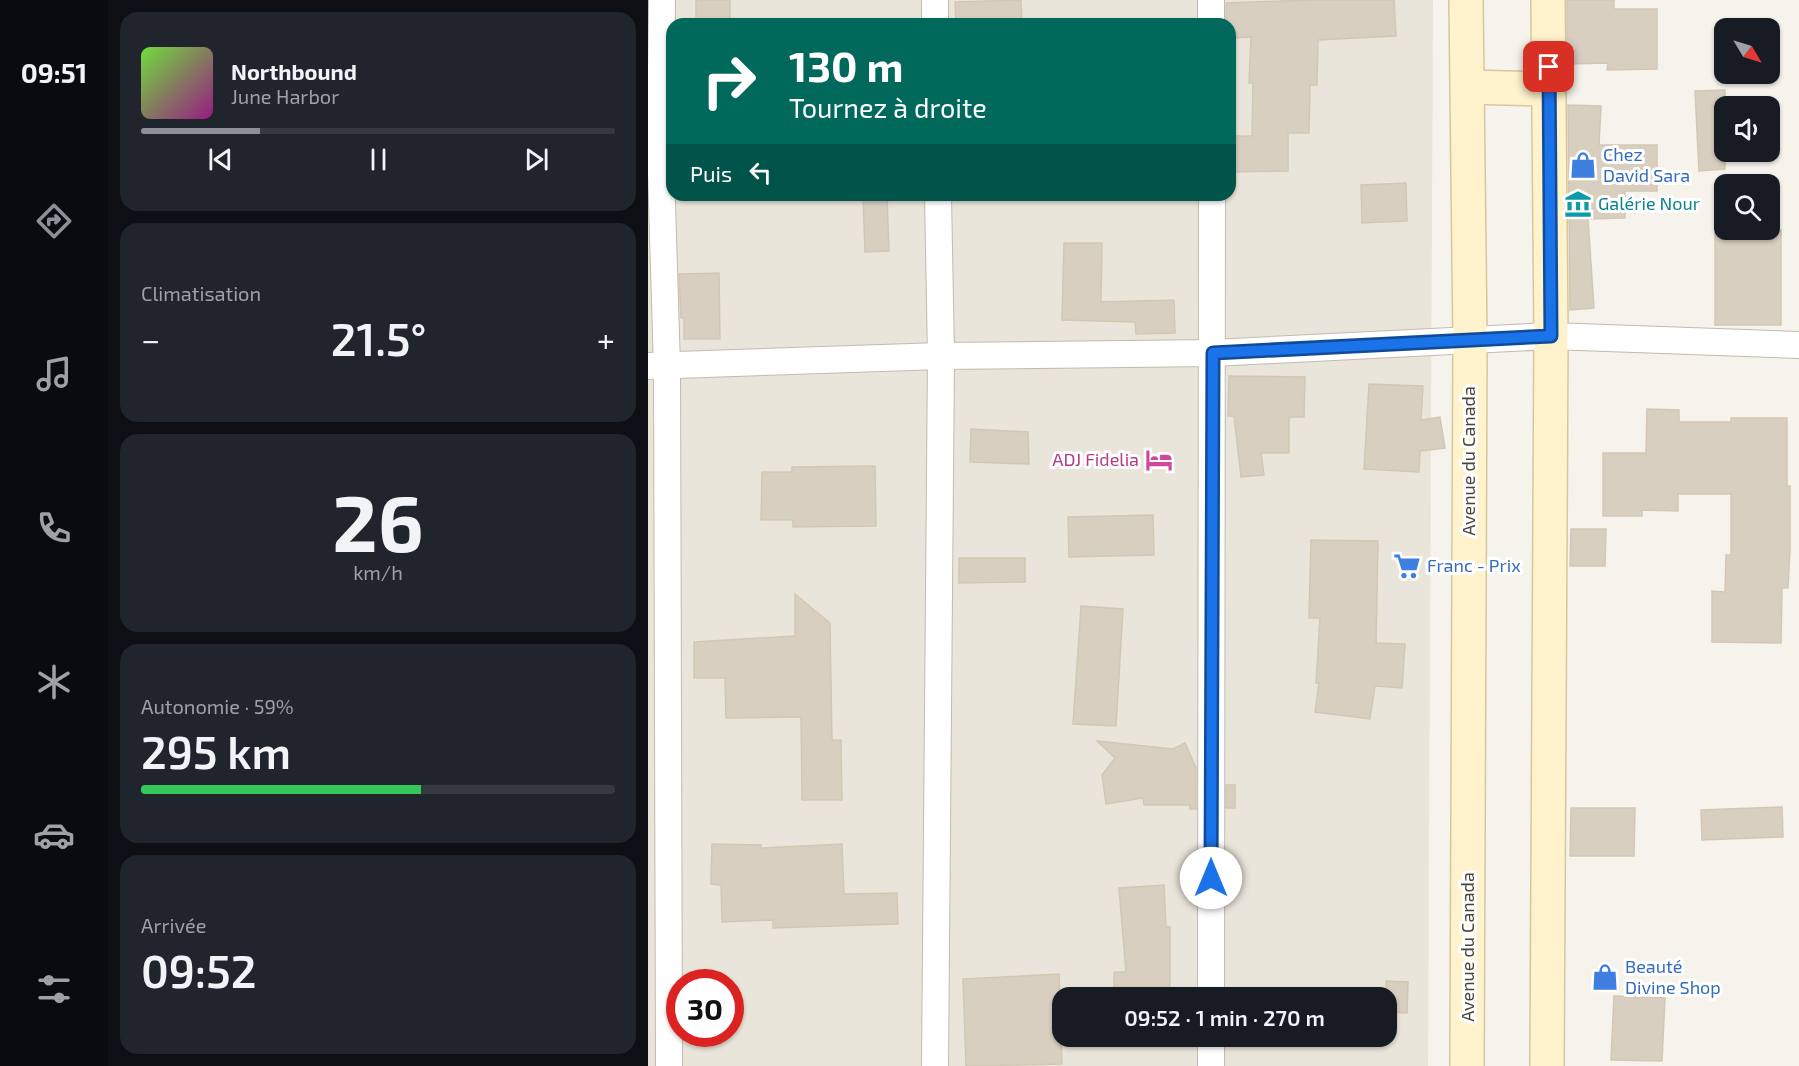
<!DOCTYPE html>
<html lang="fr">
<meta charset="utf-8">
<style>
:root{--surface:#171b24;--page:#20242c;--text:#f1f3f6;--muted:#9ea1a6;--line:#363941;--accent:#8c9099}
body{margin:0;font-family:"Exo 2",sans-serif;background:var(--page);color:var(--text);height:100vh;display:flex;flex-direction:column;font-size:22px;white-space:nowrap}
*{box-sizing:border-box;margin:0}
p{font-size:20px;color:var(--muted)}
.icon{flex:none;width:33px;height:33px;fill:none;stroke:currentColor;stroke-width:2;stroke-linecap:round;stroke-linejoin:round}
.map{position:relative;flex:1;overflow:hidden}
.sheet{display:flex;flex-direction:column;gap:12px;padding:12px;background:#0d0f14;width:540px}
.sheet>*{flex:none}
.guide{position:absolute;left:18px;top:18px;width:570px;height:183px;border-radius:18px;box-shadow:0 2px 4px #0004;background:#00695c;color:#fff;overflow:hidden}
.needle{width:39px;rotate:128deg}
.tools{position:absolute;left:1066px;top:18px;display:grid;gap:12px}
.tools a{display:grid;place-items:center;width:66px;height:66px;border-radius:12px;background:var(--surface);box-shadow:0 2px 4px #0004;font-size:30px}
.speed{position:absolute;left:18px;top:969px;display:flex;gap:12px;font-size:30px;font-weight:700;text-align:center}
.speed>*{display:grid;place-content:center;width:78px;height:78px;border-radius:50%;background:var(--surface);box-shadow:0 2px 4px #0004;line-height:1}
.speed .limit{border:9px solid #d22;background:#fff;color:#111}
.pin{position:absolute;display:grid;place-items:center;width:51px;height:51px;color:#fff;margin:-26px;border-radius:12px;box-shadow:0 3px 9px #0006}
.me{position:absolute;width:66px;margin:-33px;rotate:0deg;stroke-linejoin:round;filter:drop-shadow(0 0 4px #0008)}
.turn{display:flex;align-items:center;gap:21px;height:126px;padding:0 24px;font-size:27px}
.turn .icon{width:78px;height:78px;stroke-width:2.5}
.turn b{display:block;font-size:42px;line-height:51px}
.then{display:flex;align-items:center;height:57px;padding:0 24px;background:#0003;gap:12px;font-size:22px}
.big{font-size:45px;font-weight:600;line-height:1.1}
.sheet .widget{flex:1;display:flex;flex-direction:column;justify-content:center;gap:9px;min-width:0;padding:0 21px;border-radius:18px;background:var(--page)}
.sheet .dial{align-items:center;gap:0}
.dial b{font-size:78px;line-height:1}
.song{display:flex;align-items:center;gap:18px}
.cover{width:72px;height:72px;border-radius:9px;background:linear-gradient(135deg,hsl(100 70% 55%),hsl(310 70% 35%))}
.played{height:6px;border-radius:3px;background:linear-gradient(90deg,var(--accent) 25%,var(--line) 25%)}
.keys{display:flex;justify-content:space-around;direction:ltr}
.heat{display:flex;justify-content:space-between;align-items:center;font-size:33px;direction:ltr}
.charge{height:9px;border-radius:4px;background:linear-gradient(90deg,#34c759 59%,var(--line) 0)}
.trip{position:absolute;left:404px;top:987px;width:345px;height:60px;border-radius:18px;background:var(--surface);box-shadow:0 2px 4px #0004;font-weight:600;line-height:60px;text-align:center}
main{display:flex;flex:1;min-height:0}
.dock{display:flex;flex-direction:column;width:108px;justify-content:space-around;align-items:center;background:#090b0e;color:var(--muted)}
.dock .icon{width:42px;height:42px}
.dock .selected{color:var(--accent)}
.dock b{font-size:27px;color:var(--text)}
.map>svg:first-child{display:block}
.residential{fill:#eae5da;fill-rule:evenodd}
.building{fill:#d8cfc1;stroke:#d3c7b4;stroke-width:1.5}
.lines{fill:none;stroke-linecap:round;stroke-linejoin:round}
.minor-casing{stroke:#c2bbae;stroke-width:28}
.secondary-casing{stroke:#d6c79b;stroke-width:36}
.minor{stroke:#fff;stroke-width:26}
.secondary{stroke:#fff3cd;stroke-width:33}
.route-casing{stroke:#114b97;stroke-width:15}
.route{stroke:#1a73e8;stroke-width:10}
.labels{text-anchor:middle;stroke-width:6;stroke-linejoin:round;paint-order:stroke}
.shop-label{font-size:18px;fill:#366cbe;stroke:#fff;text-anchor:start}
.culture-label{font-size:18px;fill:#0d838f;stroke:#fff;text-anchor:start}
.hotel-label{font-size:18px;fill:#b23c85;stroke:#fff;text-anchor:end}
.street-label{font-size:18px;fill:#4b4439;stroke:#fff}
</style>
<main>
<nav class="dock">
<b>09:51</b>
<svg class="icon selected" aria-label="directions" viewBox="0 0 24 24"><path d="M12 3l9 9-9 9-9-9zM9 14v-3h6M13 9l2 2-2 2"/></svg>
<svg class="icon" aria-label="music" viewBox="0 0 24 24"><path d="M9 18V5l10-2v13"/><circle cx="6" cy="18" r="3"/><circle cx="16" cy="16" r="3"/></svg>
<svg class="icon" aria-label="phone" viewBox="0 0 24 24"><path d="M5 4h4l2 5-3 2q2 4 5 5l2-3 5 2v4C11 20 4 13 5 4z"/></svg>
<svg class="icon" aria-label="climate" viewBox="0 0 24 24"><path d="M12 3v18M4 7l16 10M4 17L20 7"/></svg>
<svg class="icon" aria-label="car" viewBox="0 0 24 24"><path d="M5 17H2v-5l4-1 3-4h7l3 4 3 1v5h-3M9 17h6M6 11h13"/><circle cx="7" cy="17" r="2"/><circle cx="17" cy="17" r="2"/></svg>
<svg class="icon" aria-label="filters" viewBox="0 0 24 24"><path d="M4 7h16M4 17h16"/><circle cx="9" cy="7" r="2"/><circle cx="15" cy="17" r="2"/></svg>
</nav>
<section class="sheet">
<div class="widget">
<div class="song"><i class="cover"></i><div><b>Northbound</b><p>June Harbor</p></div></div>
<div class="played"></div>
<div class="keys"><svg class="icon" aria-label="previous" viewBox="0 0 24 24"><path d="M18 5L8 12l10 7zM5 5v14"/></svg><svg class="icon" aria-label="pause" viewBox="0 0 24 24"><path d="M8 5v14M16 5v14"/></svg><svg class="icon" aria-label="next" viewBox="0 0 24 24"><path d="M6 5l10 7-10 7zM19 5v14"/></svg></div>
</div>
<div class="widget"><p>Climatisation</p>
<div class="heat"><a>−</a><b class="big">21.5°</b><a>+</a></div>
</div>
<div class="widget dial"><b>26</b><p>km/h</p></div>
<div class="widget"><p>Autonomie · 59%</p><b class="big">295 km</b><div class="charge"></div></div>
<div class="widget"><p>Arrivée</p><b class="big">09:52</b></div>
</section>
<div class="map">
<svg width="1151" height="1066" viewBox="0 0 1151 1066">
<rect width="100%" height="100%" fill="#f6f3ec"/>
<!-- residential -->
<path class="residential" d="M0 0H785L780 1066H0ZM24 24H582V195H24ZM32 982H82V1034H32ZM414 998H738V1036H414Z"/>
<!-- building -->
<g class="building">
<rect x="48" y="0" width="34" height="24"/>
<polygon points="373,0 374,24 308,24 307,2"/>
<polygon points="661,0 746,0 748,36 670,40 669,85 662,85 661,133 640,133 640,171 585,172 585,136 604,136 605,83 601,83 603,37 582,38 582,24 578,24 578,3"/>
<polygon points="919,0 966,0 966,9 1009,9 1009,69 959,70 960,63 919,64"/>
<polygon points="1077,90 1077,169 1051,171 1047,91"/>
<polygon points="920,105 953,106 951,145 1009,145 1009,191 977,191 977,218 940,219 946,308 922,310"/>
<polygon points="758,183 759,221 714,223 713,185"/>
<polygon points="215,195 239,195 241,251 217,252"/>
<rect x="1067" y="230" width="66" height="95"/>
<polygon points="416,243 454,243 453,302 526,300 527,333 488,334 487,322 414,320"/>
<polygon points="71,273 72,339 36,339 36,318 33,318 31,274"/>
<polygon points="581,376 657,377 656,417 641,417 641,453 613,453 616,475 593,477 586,416 580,416"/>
<polygon points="721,384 775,386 773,420 792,417 797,448 772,451 771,472 716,469"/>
<polygon points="999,409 1031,410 1031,422 1083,422 1083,418 1139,418 1139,486 1142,486 1142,549 1140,588 1134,588 1133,643 1064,642 1064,591 1077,592 1078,555 1083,555 1083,494 1030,494 1030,511 994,510 994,516 955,516 955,453 998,453"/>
<polygon points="323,429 380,432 381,464 322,462"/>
<polygon points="227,466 228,526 145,527 145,520 113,520 114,472 144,472 144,467"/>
<polygon points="505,515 506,555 421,557 420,517"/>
<polygon points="923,529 958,529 957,566 922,566"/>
<polygon points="663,540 730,541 728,643 757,644 754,688 727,686 722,719 667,712 671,683 668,683 672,618 661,618"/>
<polygon points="311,558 377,558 377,582 311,583"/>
<polygon points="147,594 182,623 184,740 193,740 194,800 154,800 153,717 78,718 77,678 46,678 46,642 147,636"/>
<polygon points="433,606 475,609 468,726 425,724"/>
<polygon points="449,741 525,749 537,743 548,768 548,809 542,809 542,805 496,805 495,798 458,804 454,775 467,758"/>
<rect x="578" y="785" width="9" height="23"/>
<polygon points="1134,807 1135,837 1054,840 1053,810"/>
<polygon points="923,808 987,808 986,856 922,856"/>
<polygon points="64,844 113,845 113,848 194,844 196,894 249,893 250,924 125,928 125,920 74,922 73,885 63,884"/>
<polygon points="516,885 518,927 522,927 522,993 466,995 466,972 478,972 471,888"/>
<polygon points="411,974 414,1064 318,1066 315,979"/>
<polygon points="738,981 760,982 759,1013 738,1012"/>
<polygon points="966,996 1017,998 1014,1061 963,1060"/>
</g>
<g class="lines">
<defs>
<g id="minor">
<polyline points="14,0 12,139 19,367 21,1066"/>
<polyline points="287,0 287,24"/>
<polyline points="563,0 563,24"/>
<polyline points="0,366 293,356 565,353 903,336 1151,345"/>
<polyline points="563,998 564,195"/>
<polyline points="287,1066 293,356 290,195"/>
<polyline points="563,1066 563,1036"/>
</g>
<g id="secondary">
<polyline points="818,0 822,341 819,1066"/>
<polyline points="820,87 901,89"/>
<polyline points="899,1066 903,336 900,0"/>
</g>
</defs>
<!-- minor casing -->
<use href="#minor" class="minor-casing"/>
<!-- secondary casing -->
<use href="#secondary" class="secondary-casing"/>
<!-- minor -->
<use href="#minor" class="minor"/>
<!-- secondary -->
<use href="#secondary" class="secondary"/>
</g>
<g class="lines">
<defs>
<polyline id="route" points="563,878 565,353 903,336 901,67"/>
</defs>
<!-- route casing -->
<use href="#route" class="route-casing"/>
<!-- route -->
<use href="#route" class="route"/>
</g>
<!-- icons -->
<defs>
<symbol id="shop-bare" viewBox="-9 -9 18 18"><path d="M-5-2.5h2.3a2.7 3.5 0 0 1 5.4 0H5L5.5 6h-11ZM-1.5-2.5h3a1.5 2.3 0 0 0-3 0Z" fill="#3f7fe0" stroke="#fff" stroke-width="2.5" paint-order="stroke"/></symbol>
<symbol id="museum-bare" viewBox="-9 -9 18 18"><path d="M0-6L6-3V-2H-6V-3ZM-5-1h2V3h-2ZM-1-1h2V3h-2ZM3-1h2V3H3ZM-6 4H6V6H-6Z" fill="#0f9aa8" stroke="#fff" stroke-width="2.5" paint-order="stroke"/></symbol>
<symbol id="hotel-bare" viewBox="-9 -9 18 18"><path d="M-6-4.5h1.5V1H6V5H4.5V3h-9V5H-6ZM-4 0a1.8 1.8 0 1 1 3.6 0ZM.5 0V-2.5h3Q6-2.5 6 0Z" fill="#d1479c" stroke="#fff" stroke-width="2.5" paint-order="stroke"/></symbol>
<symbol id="supermarket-bare" viewBox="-9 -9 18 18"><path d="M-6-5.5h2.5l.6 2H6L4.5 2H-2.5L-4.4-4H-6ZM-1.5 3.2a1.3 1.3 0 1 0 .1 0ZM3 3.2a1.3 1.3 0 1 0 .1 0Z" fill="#3f7fe0" stroke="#fff" stroke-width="2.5" paint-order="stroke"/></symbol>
</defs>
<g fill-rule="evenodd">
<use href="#shop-bare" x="916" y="146" width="38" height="38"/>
<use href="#museum-bare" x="911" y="185" width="38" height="38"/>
<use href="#hotel-bare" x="492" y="441" width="38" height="38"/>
<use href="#supermarket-bare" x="740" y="547" width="38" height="38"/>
<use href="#shop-bare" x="938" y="958" width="38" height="38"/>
</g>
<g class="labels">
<!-- shop labels -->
<g class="shop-label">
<text x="955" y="161">Chez<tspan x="955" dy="21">David Sara</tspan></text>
<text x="779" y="572">Franc - Prix</text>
<text x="977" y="973">Beauté<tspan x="977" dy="21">Divine Shop</tspan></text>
</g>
<!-- culture labels -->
<g class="culture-label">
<text x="950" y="210">Galérie Nour</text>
</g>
<!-- hotel labels -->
<g class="hotel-label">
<text x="491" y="466">ADJ Fidelia</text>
</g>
<!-- street labels -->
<g class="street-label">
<text transform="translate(821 461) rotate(-90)" y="6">Avenue du Canada</text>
<text transform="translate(820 947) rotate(-90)" y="6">Avenue du Canada</text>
</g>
</g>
</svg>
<div class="tools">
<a><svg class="needle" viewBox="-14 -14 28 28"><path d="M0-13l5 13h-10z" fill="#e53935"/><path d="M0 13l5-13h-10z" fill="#9ea1a6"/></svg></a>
<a><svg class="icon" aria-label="sound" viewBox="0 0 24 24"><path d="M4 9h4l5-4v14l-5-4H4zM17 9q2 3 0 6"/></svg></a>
<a><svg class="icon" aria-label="search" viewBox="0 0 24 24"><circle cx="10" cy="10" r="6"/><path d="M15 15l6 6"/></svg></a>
</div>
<div class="speed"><div class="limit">30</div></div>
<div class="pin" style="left:901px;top:67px;background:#d93025"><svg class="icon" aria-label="arrive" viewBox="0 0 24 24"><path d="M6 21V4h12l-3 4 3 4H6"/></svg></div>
<svg class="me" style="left:563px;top:878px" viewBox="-20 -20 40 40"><circle r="19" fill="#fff"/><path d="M0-13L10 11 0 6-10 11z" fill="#1a73e8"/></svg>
<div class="trip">09:52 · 1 min · 270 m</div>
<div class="guide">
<div class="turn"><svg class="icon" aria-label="right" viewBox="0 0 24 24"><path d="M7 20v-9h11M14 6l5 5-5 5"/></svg><div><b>130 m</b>Tournez à droite</div></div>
<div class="then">Puis<svg class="icon" aria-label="left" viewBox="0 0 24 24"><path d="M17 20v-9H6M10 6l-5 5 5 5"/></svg></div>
</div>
</div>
</main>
